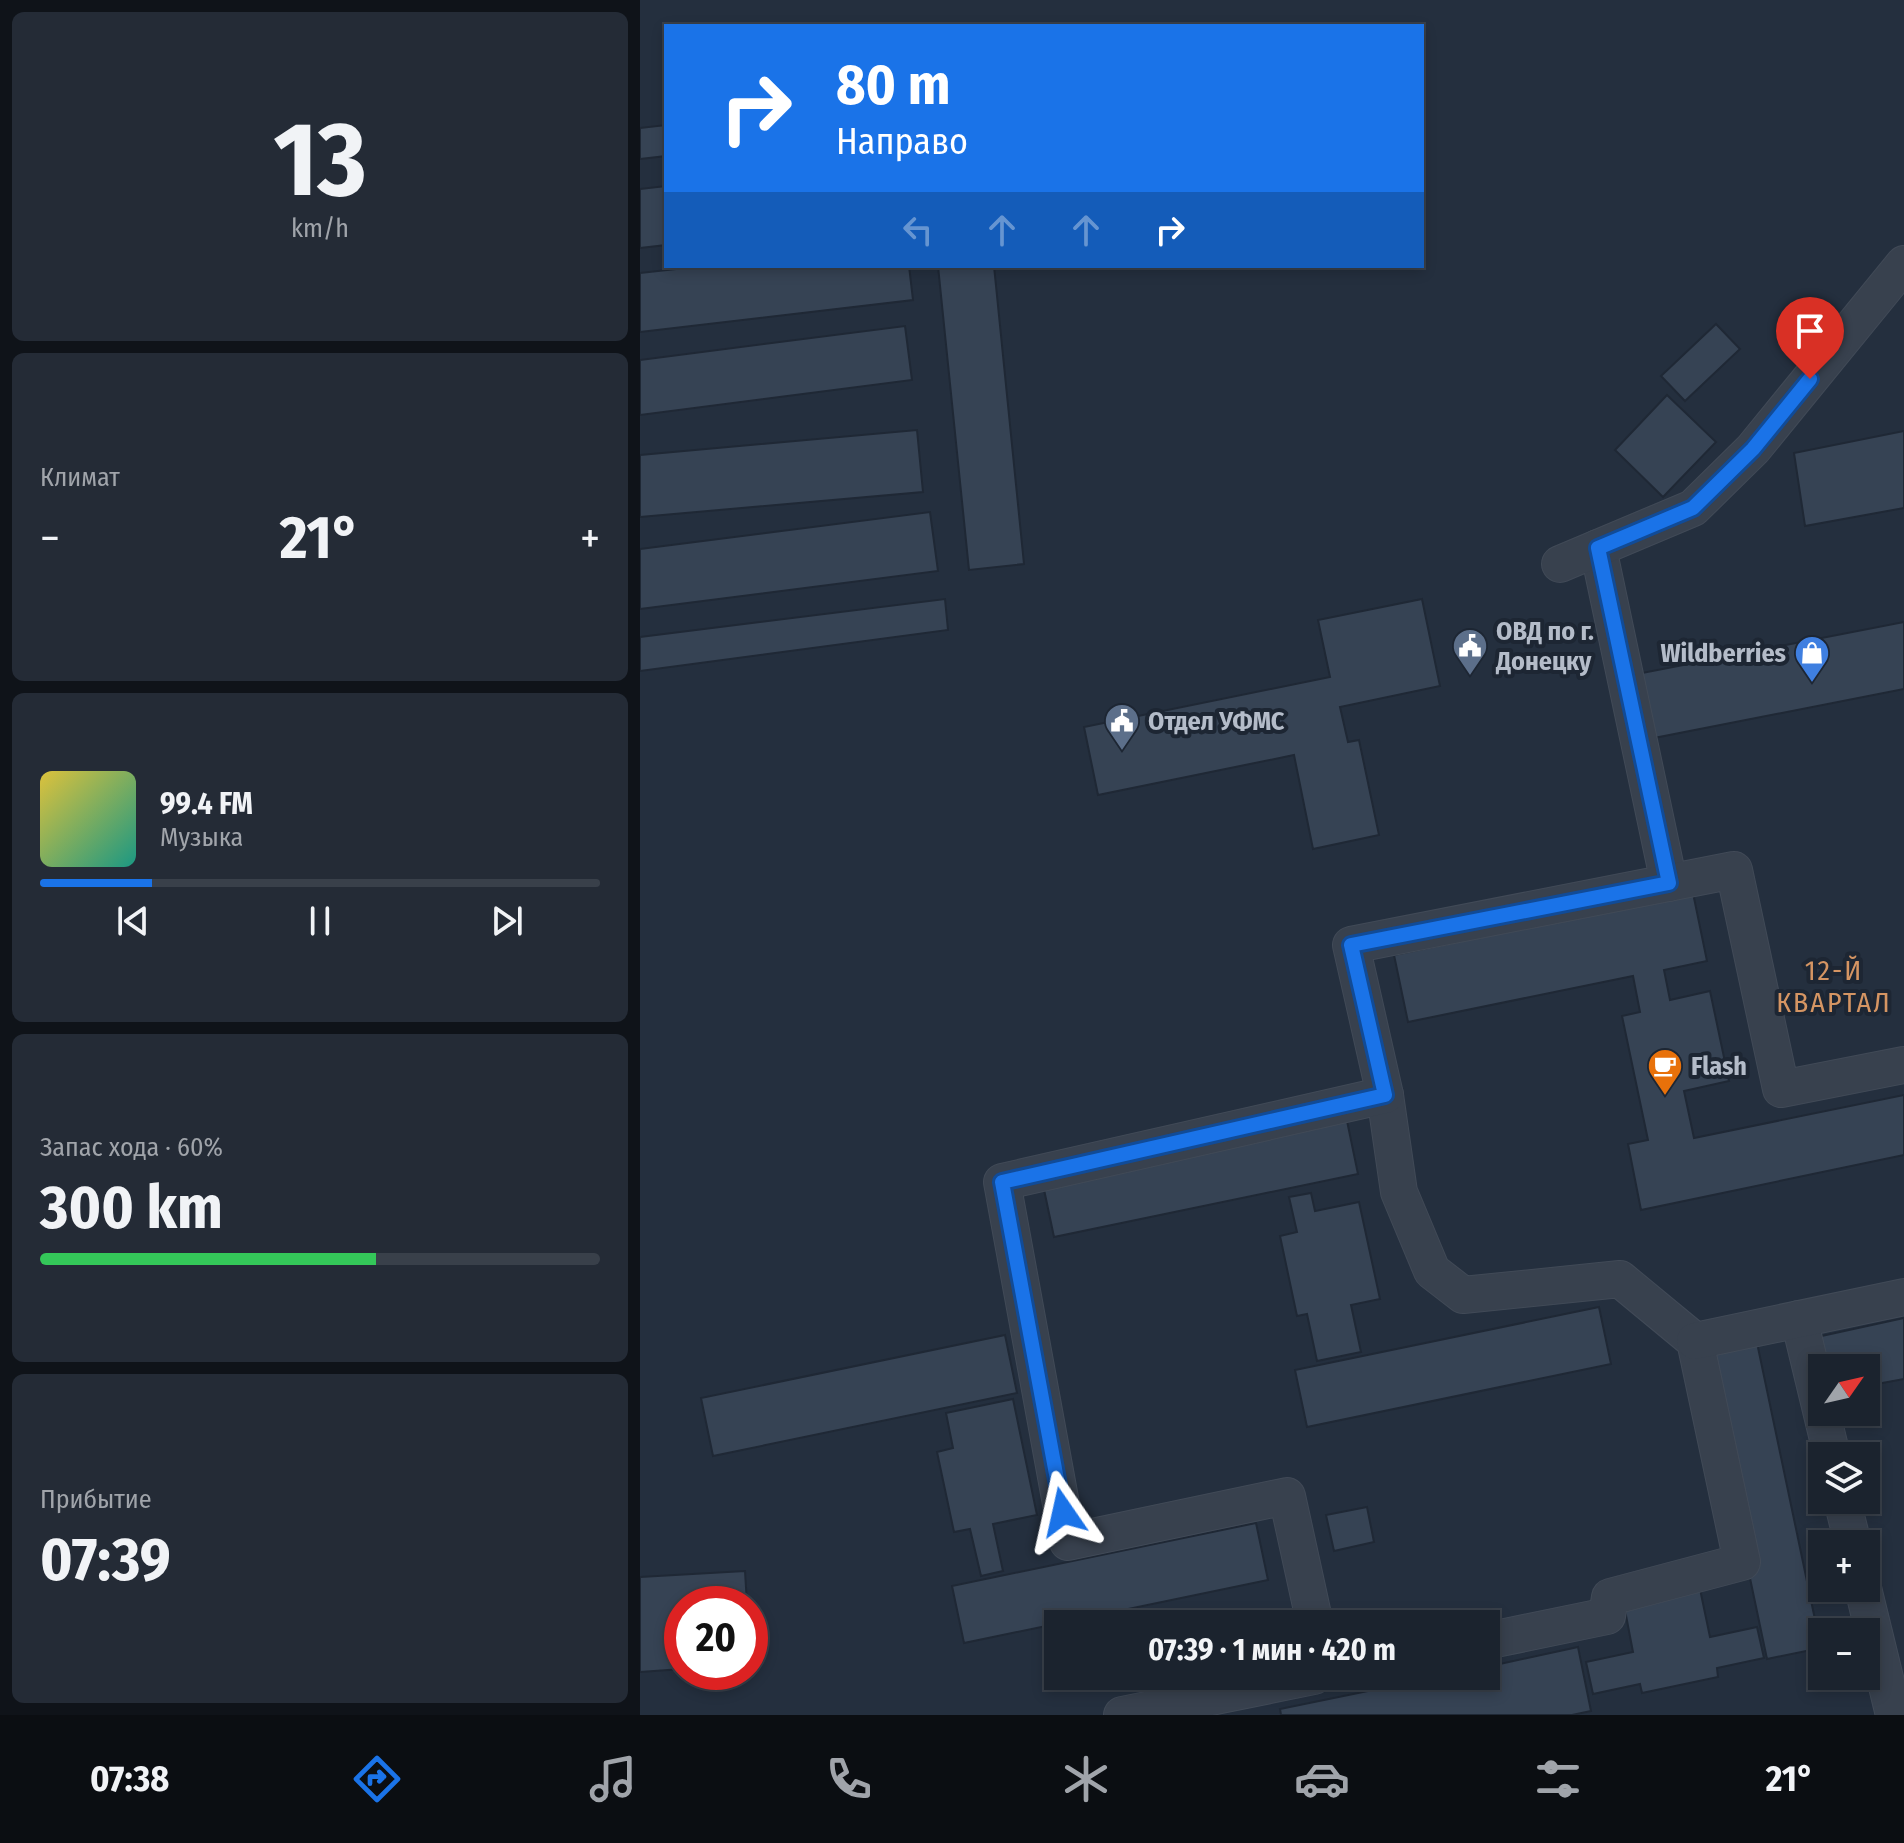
<!DOCTYPE html>
<html lang="ru">
<meta charset="utf-8">
<style>
:root{--surface:#1b232e;--page:#242b36;--text:#f1f3f6;--muted:#a0a4aa;--line:#39404a;--accent:#1a73e8}
body{margin:0;font-family:"Fira Sans Condensed",sans-serif;background:var(--page);color:var(--text);height:100vh;display:flex;flex-direction:column;font-size:30px;white-space:nowrap}
*{box-sizing:border-box;margin:0}
p{font-size:26px;color:var(--muted)}
.icon{flex:none;width:44px;height:44px;fill:none;stroke:currentColor;stroke-width:2;stroke-linecap:round;stroke-linejoin:round}
.map{position:relative;flex:1;overflow:hidden}
.details{display:flex;flex-direction:column;gap:12px;padding:12px;background:#0f1319;width:640px}
.details>*{flex:none}
.banner{position:absolute;left:24px;top:24px;width:760px;height:244px;border-radius:0px;box-shadow:0 4px 12px #0003,0 0 0 2px var(--line);background:#1a73e8;color:#fff;overflow:hidden}
.needle{width:52px;rotate:56deg}
.controls{position:absolute;left:1168px;top:1354px;display:grid;gap:16px}
.controls a{display:grid;place-items:center;width:72px;height:72px;border-radius:0px;background:var(--surface);box-shadow:0 4px 12px #0003,0 0 0 2px var(--line);font-size:40px}
.speed{position:absolute;left:24px;top:1586px;display:flex;gap:16px;font-size:40px;font-weight:700;text-align:center}
.speed>*{display:grid;place-content:center;width:104px;height:104px;border-radius:50%;background:var(--surface);box-shadow:0 4px 12px #0003,0 0 0 2px var(--line);line-height:1}
.speed .limit{border:12px solid #d22;background:#fff;color:#111}
.pin{position:absolute;display:grid;place-items:center;width:68px;height:68px;color:#fff;margin:-82px -34px;border-radius:50% 50% 50% 0;rotate:-45deg;box-shadow:0 0 8px #0007}
.pin .icon{rotate:45deg}
.me{position:absolute;width:88px;margin:-44px;rotate:349deg;stroke-linejoin:round;filter:drop-shadow(0 0 6px #0008)}
.turn{display:flex;align-items:center;gap:28px;height:168px;padding:0 40px;font-size:36px}
.turn .icon{width:104px;height:104px;stroke-width:2.5}
.turn b{display:block;font-size:56px;line-height:68px}
.lanes{display:flex;align-items:center;height:76px;padding:0 40px;background:#0003;justify-content:center;gap:40px;direction:ltr}
.lanes .off{opacity:.35}
.big{font-size:60px;font-weight:700;line-height:1.1}
.details .widget{flex:1;display:flex;flex-direction:column;justify-content:center;gap:12px;min-width:0;padding:0 28px;border-radius:12px;background:var(--page)}
.details .dial{align-items:center;gap:0}
.dial b{font-size:104px;line-height:1}
.song{display:flex;align-items:center;gap:24px}
.cover{width:96px;height:96px;border-radius:12px;background:linear-gradient(135deg,hsl(50 70% 55%),hsl(170 70% 35%))}
.played{height:8px;border-radius:4px;background:linear-gradient(90deg,var(--accent) 20%,var(--line) 20%)}
.keys{display:flex;justify-content:space-around;direction:ltr}
.heat{display:flex;justify-content:space-between;align-items:center;font-size:44px;direction:ltr}
.charge{height:12px;border-radius:6px;background:linear-gradient(90deg,#34c759 60%,var(--line) 0)}
.trip{position:absolute;left:404px;top:1610px;width:456px;height:80px;border-radius:0px;background:var(--surface);box-shadow:0 4px 12px #0003,0 0 0 2px var(--line);font-weight:700;line-height:80px;text-align:center}
.dock{display:flex;height:128px;justify-content:space-around;align-items:center;background:#0b0e12;color:var(--muted)}
.dock .icon{width:56px;height:56px}
.dock .current{color:var(--accent)}
.dock b{font-size:36px;color:var(--text)}
main{display:flex;flex:1;min-height:0}
.map>svg:first-child{display:block}
.building{fill:#364354;stroke:#1f2835;stroke-width:2}
.lines{fill:none;stroke-linecap:round;stroke-linejoin:round}
.minor-casing{stroke:#414a57;stroke-width:38}
.minor{stroke:#38414e;stroke-width:36}
.route-casing{stroke:#114b97;stroke-width:20}
.route{stroke:#1a73e8;stroke-width:14}
.labels{text-anchor:middle;stroke-width:8;stroke-linejoin:round;paint-order:stroke}
.poi-label{font-size:26px;font-weight:bold;fill:#b4bcc9;stroke:#1d2633;text-anchor:start}
.neighbourhood-label{font-size:28px;letter-spacing:2px;fill:#d59563;stroke:#1d2633}
</style>
<main>
<section class="details">
<div class="widget dial"><b>13</b><p>km/h</p></div>
<div class="widget"><p>Климат</p>
<div class="heat"><a>−</a><b class="big">21°</b><a>+</a></div>
</div>
<div class="widget">
<div class="song"><i class="cover"></i><div><b>99.4 FM</b><p>Музыка</p></div></div>
<div class="played"></div>
<div class="keys"><svg class="icon" aria-label="previous" viewBox="0 0 24 24"><path d="M18 5L8 12l10 7zM5 5v14"/></svg><svg class="icon" aria-label="pause" viewBox="0 0 24 24"><path d="M8 5v14M16 5v14"/></svg><svg class="icon" aria-label="next" viewBox="0 0 24 24"><path d="M6 5l10 7-10 7zM19 5v14"/></svg></div>
</div>
<div class="widget"><p>Запас хода · 60%</p><b class="big">300 km</b><div class="charge"></div></div>
<div class="widget"><p>Прибытие</p><b class="big">07:39</b></div>
</section>
<div class="map">
<svg width="1264" height="1715" viewBox="0 0 1264 1715">
<rect width="100%" height="100%" fill="#242f3e"/>
<!-- building -->
<g class="building">
<polygon points="26,125 26,156 0,159 0,128"/>
<polygon points="26,186 26,245 0,248 0,189"/>
<polygon points="63,266 269,266 273,300 0,332 0,273"/>
<polygon points="298,266 354,266 384,564 329,570"/>
<polygon points="1076,324 1100,349 1045,401 1021,376"/>
<polygon points="265,326 272,380 0,415 0,360"/>
<polygon points="1027,395 1076,442 1023,497 975,450"/>
<polygon points="277,430 283,492 0,517 0,455"/>
<polygon points="1264,431 1264,508 1165,526 1154,453"/>
<polygon points="290,512 298,571 0,609 0,549"/>
<polygon points="305,599 308,630 0,671 0,637"/>
<polygon points="782,599 800,686 700,707 708,742 719,740 739,835 673,849 654,755 458,795 444,727 690,677 678,620"/>
<polygon points="1264,622 1264,689 1014,738 1002,673"/>
<polygon points="1053,893 1067,961 1024,970 1030,1000 1070,991 1089,1081 1044,1091 1054,1138 1264,1095 1264,1155 1001,1210 988,1144 1008,1140 982,1016 1000,1012 993,976 768,1022 754,955"/>
<polygon points="706,1116 718,1174 414,1237 402,1180"/>
<polygon points="671,1193 675,1211 719,1202 740,1299 711,1305 721,1352 677,1361 667,1314 657,1316 640,1236 657,1232 649,1197"/>
<polygon points="959,1307 971,1364 667,1427 655,1370"/>
<polygon points="1264,1318 1264,1379 1226,1386 1226,1368 1183,1368 1177,1337"/>
<polygon points="365,1335 377,1393 73,1456 61,1398"/>
<polygon points="1116,1338 1181,1648 1127,1659 1062,1350"/>
<polygon points="373,1399 397,1515 353,1524 363,1571 341,1576 330,1529 314,1532 297,1452 313,1448 306,1413"/>
<polygon points="727,1507 734,1542 694,1551 686,1515"/>
<polygon points="616,1523 628,1580 324,1643 312,1586"/>
<polygon points="105,1571 107,1604 42,1604 42,1669 0,1672 0,1577"/>
<polygon points="1060,1589 1070,1637 1117,1627 1124,1658 1077,1668 1078,1677 1002,1693 1000,1684 953,1694 946,1662 993,1652 984,1605"/>
<polygon points="938,1647 951,1711 932,1715 641,1715 640,1709 801,1676 846,1676 846,1667"/>
</g>
<g class="lines">
<defs>
<g id="minor">
<polyline points="958,548 1029,883"/>
<polyline points="920,564 1053,508 1113,449 1264,264"/>
<polyline points="745,1095 759,1192 792,1271 823,1295 980,1279 1055,1341 1102,1562 970,1597 967,1616 846,1641"/>
<polyline points="1159,1319 1192,1456"/>
<polyline points="1055,1341 1264,1297"/>
<polyline points="1202,1500 1213,1544"/>
<polyline points="1223,1588 1254,1715"/>
<polyline points="675,1624 647,1496 428,1542 362,1182 745,1095 711,945 1094,870 1141,1089 1264,1065"/>
<polyline points="482,1715 674,1676"/>
</g>
</defs>
<!-- minor casing -->
<use href="#minor" class="minor-casing"/>
<!-- minor -->
<use href="#minor" class="minor"/>
</g>
<g class="lines">
<defs>
<polyline id="route" points="423,1512 362,1182 745,1095 711,945 1029,883 958,548 1053,508 1113,449 1170,379"/>
</defs>
<!-- route casing -->
<use href="#route" class="route-casing"/>
<!-- route -->
<use href="#route" class="route"/>
</g>
<!-- icons -->
<defs>
<symbol id="civic-pin" viewBox="-11 -11 22 30"><path d="M0 17L-7.5 6A9.5 9.5 0 1 1 7.5 6Z" fill="#5c6f8a" stroke="#1d2633"/><path d="M-.6-6.5H3V-4.5H.6V-3L4-1V1h2V6H-6V1h2V-1L-.6-3ZM-1.2 2.5V6h2.4V2.5Z" fill="#fff"/></symbol>
<symbol id="shop-pin" viewBox="-11 -11 22 30"><path d="M0 17L-7.5 6A9.5 9.5 0 1 1 7.5 6Z" fill="#3f7fe0" stroke="#1d2633"/><path d="M-5-2.5h2.3a2.7 3.5 0 0 1 5.4 0H5L5.5 6h-11ZM-1.5-2.5h3a1.5 2.3 0 0 0-3 0Z" fill="#fff"/></symbol>
<symbol id="cafe-pin" viewBox="-11 -11 22 30"><path d="M0 17L-7.5 6A9.5 9.5 0 1 1 7.5 6Z" fill="#e8710a" stroke="#1d2633"/><path d="M-5.5-4.5H6V0H3Q3 3.5 0 3.5H-2.5Q-5.5 3.5-5.5 0ZM3-3.2v2h1.7v-2ZM-6 4.5H4V6H-6Z" fill="#fff"/></symbol>
</defs>
<g fill-rule="evenodd">
<use href="#civic-pin" x="810" y="626" width="40" height="54"/>
<use href="#shop-pin" x="1152" y="633" width="40" height="54"/>
<use href="#civic-pin" x="462" y="701" width="40" height="54"/>
<use href="#cafe-pin" x="1005" y="1046" width="40" height="54"/>
</g>
<g class="labels">
<!-- poi labels -->
<g class="poi-label">
<text x="856" y="640">ОВД по г.<tspan x="856" dy="30">Донецку</tspan></text>
<text x="1146" y="662" text-anchor="end">Wildberries</text>
<text x="508" y="730">Отдел УФМС</text>
<text x="1051" y="1075">Flash</text>
</g>
<!-- neighbourhood labels -->
<g class="neighbourhood-label">
<text x="1194" y="980">12-Й<tspan x="1194" dy="32">КВАРТАЛ</tspan></text>
</g>
</g>
</svg>
<div class="controls">
<a><svg class="needle" viewBox="-14 -14 28 28"><path d="M0-13l5 13h-10z" fill="#e53935"/><path d="M0 13l5-13h-10z" fill="#a0a4aa"/></svg></a>
<a><svg class="icon" aria-label="layers" viewBox="0 0 24 24"><path d="M12 4l9 5-9 5-9-5zM3 14l9 5 9-5"/></svg></a>
<a>+</a>
<a>−</a>
</div>
<div class="speed"><div class="limit">20</div></div>
<div class="pin" style="left:1170px;top:379px;background:#d93025"><svg class="icon" aria-label="arrive" viewBox="0 0 24 24"><path d="M6 21V4h12l-3 4 3 4H6"/></svg></div>
<svg class="me" style="left:423px;top:1512px" viewBox="-20 -20 40 40"><path d="M0-17L14 15 0 8-14 15z" fill="#1a73e8" stroke="#fff" stroke-width="4"/></svg>
<div class="trip">07:39 · 1 мин · 420 m</div>
<div class="banner">
<div class="turn"><svg class="icon" aria-label="right" viewBox="0 0 24 24"><path d="M7 20v-9h11M14 6l5 5-5 5"/></svg><div><b>80 m</b>Направо</div></div>
<div class="lanes"><svg class="icon off" aria-label="left" viewBox="0 0 24 24"><path d="M17 20v-9H6M10 6l-5 5 5 5"/></svg><svg class="icon off" aria-label="ahead" viewBox="0 0 24 24"><path d="M12 20V5M6 11l6-6 6 6"/></svg><svg class="icon off" aria-label="ahead" viewBox="0 0 24 24"><path d="M12 20V5M6 11l6-6 6 6"/></svg><svg class="icon" aria-label="right" viewBox="0 0 24 24"><path d="M7 20v-9h11M14 6l5 5-5 5"/></svg></div>
</div>
</div>
</main>
<nav class="dock">
<b>07:38</b>
<svg class="icon current" aria-label="directions" viewBox="0 0 24 24"><path d="M12 3l9 9-9 9-9-9zM9 14v-3h6M13 9l2 2-2 2"/></svg>
<svg class="icon" aria-label="music" viewBox="0 0 24 24"><path d="M9 18V5l10-2v13"/><circle cx="6" cy="18" r="3"/><circle cx="16" cy="16" r="3"/></svg>
<svg class="icon" aria-label="phone" viewBox="0 0 24 24"><path d="M5 4h4l2 5-3 2q2 4 5 5l2-3 5 2v4C11 20 4 13 5 4z"/></svg>
<svg class="icon" aria-label="climate" viewBox="0 0 24 24"><path d="M12 3v18M4 7l16 10M4 17L20 7"/></svg>
<svg class="icon" aria-label="car" viewBox="0 0 24 24"><path d="M5 17H2v-5l4-1 3-4h7l3 4 3 1v5h-3M9 17h6M6 11h13"/><circle cx="7" cy="17" r="2"/><circle cx="17" cy="17" r="2"/></svg>
<svg class="icon" aria-label="filters" viewBox="0 0 24 24"><path d="M4 7h16M4 17h16"/><circle cx="9" cy="7" r="2"/><circle cx="15" cy="17" r="2"/></svg>
<b>21°</b>
</nav>
